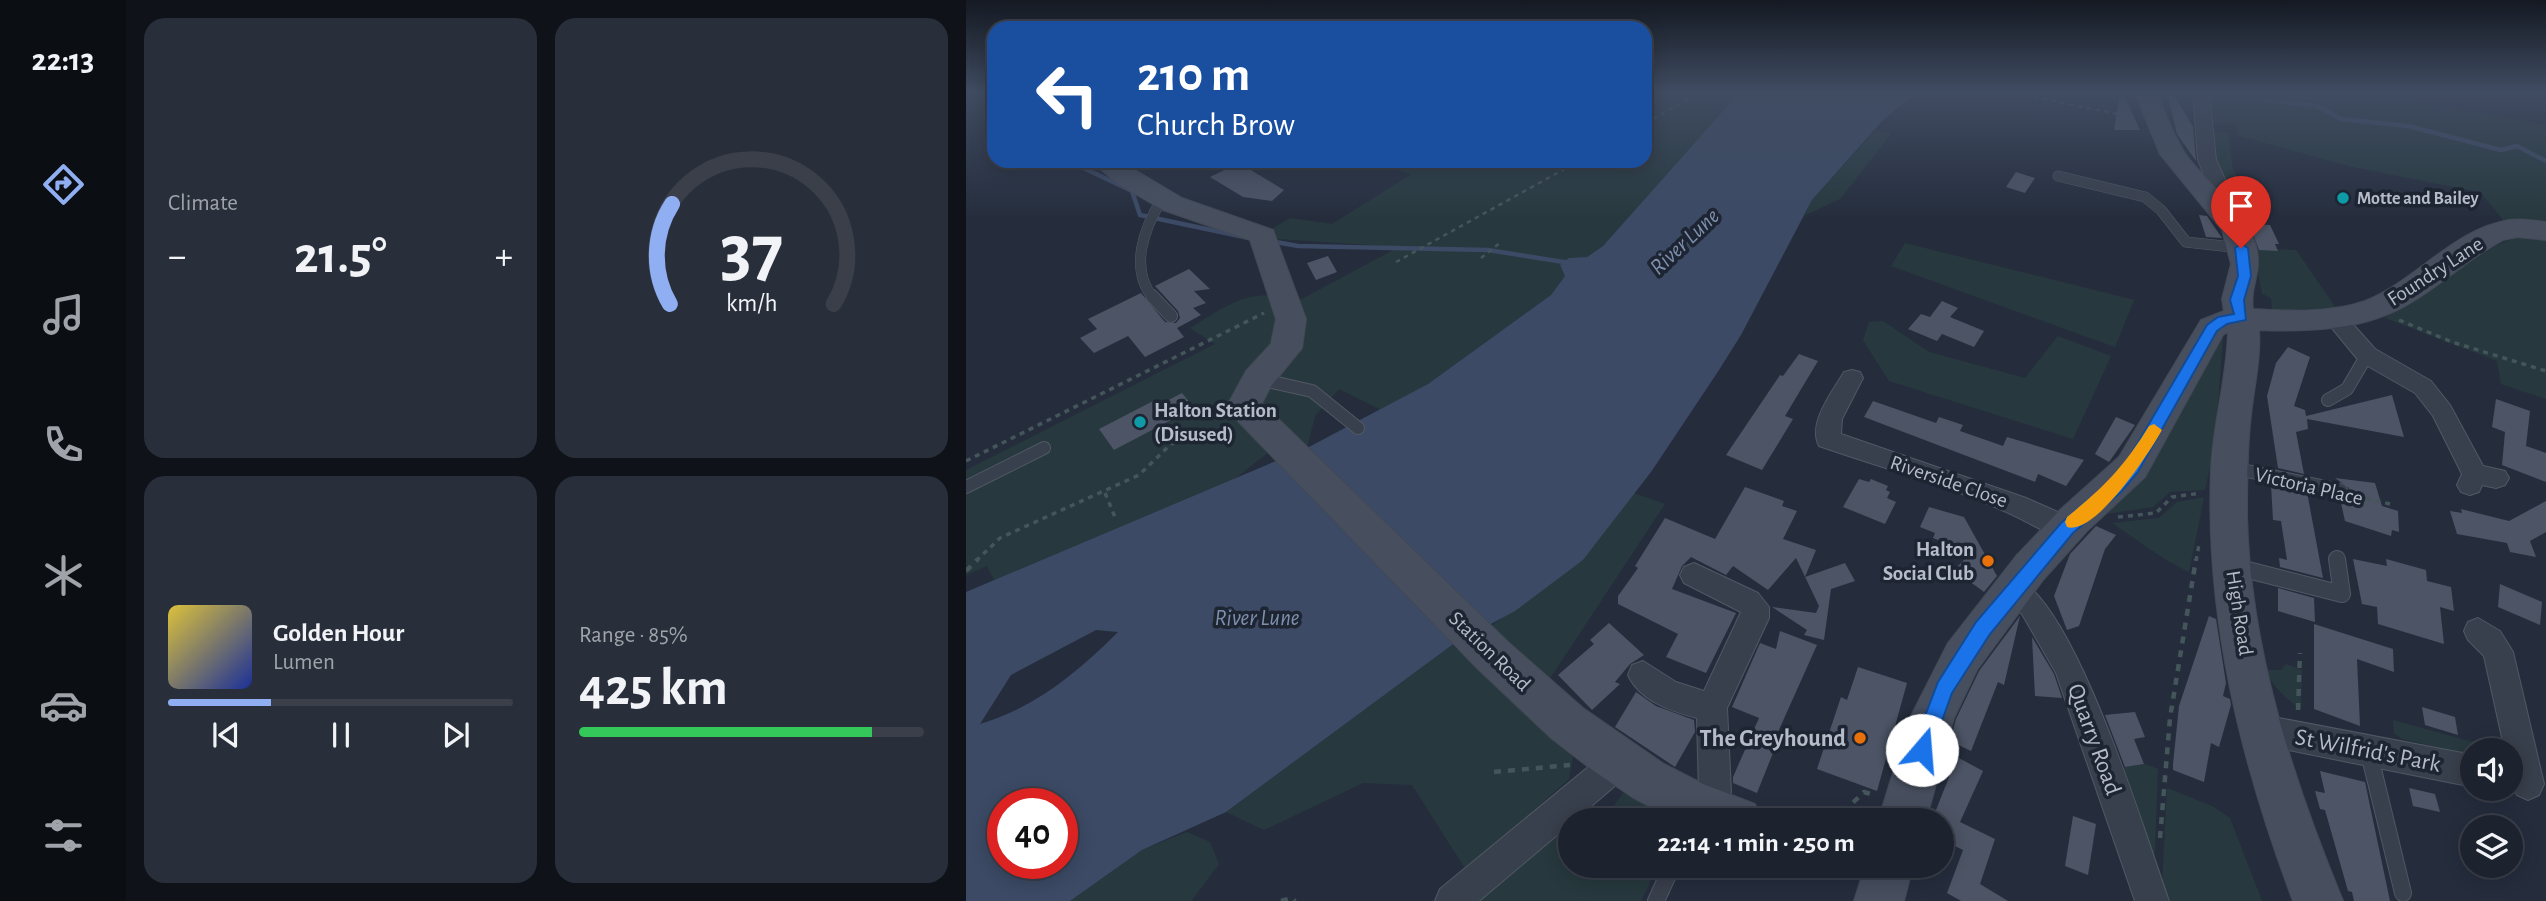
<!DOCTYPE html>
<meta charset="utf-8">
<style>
:root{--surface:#1c222e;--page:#292f3a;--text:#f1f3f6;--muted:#a0a4aa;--line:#3a3f4a;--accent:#90aef2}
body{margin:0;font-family:"Alegreya Sans",sans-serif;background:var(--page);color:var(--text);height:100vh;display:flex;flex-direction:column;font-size:26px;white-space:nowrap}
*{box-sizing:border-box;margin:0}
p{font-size:23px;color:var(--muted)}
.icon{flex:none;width:38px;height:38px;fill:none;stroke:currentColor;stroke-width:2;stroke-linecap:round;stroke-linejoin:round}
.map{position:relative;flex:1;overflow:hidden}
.details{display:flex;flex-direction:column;gap:18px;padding:18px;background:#0f1319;width:840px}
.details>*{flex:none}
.hud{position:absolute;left:21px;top:21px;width:665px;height:147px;border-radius:21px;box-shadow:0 4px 18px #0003,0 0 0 2px var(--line);background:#1a4fa0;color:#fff;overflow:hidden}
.controls{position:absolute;left:1494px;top:738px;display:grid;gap:14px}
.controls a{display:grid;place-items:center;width:63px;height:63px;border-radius:50%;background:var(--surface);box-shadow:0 4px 18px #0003,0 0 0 2px var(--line);font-size:35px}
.speed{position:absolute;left:21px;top:788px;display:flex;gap:14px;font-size:35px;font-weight:700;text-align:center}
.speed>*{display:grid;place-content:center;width:91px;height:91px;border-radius:50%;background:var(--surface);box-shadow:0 4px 18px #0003,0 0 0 2px var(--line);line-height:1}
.speed .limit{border:10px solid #d22;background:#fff;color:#111}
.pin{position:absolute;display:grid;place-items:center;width:60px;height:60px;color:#fff;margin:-72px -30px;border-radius:50% 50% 50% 0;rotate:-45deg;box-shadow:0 0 7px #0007}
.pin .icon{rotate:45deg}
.me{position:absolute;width:77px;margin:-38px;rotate:18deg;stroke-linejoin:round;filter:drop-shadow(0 0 5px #0008)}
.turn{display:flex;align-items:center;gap:24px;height:147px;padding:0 35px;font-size:32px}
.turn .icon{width:91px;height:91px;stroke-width:2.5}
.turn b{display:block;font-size:49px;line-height:60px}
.big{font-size:52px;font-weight:700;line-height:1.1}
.details .card{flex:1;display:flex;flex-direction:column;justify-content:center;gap:10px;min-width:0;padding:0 24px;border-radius:21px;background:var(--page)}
.details .dial{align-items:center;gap:0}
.dial svg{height:182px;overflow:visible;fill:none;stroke:var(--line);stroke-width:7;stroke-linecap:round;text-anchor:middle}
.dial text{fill:var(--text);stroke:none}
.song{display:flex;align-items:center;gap:21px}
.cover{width:84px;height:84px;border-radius:10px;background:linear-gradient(135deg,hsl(50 70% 55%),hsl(230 70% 35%))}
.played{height:7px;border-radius:4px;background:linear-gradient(90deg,var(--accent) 30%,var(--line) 30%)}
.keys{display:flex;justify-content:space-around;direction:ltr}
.heat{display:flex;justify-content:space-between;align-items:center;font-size:38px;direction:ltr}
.charge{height:10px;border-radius:5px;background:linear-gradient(90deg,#34c759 85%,var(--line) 0)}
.details .tiles{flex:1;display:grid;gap:18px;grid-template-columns:repeat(2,1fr)}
.trip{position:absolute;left:592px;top:808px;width:396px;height:70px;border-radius:35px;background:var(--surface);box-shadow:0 4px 18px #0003,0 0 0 2px var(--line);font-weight:700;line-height:70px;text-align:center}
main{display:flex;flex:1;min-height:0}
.dock{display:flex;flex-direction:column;width:126px;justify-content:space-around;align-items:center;background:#0b0e12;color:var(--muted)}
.dock .icon{width:49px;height:49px}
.dock .current{color:var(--accent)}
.dock b{font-size:32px;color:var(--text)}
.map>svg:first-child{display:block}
.green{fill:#27393e}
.water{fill:#3c4a65;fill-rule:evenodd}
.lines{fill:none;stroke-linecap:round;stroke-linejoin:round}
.stream{stroke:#3c4a65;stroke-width:4.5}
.building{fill:#4c5465}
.lane-far2-casing{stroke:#515865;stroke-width:11}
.lane-far1-casing{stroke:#515865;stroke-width:14}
.lane-casing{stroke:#515865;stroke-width:18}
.street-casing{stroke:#515865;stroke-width:2}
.secondary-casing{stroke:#424956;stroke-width:2}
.path-far2{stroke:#45565b;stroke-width:2.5;stroke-dasharray:4.5 4.5;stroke-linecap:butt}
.path-far1{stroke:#45565b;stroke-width:3.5;stroke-dasharray:5 5;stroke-linecap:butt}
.path{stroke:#45565b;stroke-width:4.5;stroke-dasharray:7 7;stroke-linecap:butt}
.lane-far2{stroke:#39404d;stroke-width:10}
.lane-far1{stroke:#39404d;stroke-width:12}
.lane{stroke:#39404d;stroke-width:16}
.street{fill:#39404d;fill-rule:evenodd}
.secondary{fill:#474f5f;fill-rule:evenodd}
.route{fill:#1a73e8;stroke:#114b97;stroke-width:2}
.slow{fill:#f59e0b}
.culture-dot{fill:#0f9aa8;stroke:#1e2532;stroke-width:2.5}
.food-dot{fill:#e8710a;stroke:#1e2532;stroke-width:2.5}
.labels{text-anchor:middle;stroke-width:7;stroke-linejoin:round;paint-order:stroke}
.far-poi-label{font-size:18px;font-weight:bold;fill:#b5bbc8;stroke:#1e2532;text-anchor:start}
.street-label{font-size:21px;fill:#b5bbc8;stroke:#1e2532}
.poi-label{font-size:21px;font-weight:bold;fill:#b5bbc8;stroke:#1e2532;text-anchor:start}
.water-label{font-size:23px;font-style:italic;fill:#7e8fae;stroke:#1e2532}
.near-poi-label{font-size:24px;font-weight:bold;fill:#b5bbc8;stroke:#1e2532;text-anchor:end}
.near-street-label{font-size:24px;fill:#b5bbc8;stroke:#1e2532}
</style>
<main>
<nav class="dock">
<b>22:13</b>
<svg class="icon current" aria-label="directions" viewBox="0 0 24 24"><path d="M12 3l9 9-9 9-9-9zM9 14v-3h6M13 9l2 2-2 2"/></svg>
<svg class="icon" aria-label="music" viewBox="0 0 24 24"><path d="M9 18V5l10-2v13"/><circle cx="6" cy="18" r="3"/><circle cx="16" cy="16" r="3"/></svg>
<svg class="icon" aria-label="phone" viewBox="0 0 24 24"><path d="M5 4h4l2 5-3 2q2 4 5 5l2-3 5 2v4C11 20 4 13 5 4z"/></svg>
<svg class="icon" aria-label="climate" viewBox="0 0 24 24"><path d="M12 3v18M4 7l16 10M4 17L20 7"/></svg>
<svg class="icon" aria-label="car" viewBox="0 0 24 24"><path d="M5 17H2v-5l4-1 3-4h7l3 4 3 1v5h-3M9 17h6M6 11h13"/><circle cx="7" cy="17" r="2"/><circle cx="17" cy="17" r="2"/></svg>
<svg class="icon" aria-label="filters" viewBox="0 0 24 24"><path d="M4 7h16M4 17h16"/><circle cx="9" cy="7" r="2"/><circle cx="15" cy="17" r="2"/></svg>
</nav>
<section class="details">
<div class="tiles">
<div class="card"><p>Climate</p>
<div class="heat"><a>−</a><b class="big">21.5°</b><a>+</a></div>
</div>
<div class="card dial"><svg viewBox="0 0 100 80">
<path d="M14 69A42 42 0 1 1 86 69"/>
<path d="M14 69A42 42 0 0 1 15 25" stroke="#90aef2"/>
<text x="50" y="56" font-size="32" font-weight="700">37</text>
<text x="50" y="72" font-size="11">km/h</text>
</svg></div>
<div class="card">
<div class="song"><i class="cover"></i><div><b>Golden Hour</b><p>Lumen</p></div></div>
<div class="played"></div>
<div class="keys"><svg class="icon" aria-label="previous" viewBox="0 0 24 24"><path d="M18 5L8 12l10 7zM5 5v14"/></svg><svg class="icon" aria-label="pause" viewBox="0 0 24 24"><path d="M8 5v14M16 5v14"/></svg><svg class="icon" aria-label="next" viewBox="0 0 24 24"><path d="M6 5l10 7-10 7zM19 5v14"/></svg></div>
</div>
<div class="card"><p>Range · 85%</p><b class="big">425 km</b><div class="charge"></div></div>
</div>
</section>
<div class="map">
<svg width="1580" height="901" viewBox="0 0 1580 901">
<rect width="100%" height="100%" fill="#252d3d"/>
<!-- green -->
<g class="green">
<path d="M679 93H773L637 246 621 257 603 258 599 276 585 295 462 384 415 410 373 389 349 416 341 448 325 435 254 490 31 586 21 566 0 575V470L249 344 224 328C263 305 285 285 332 301L433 247 312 239 304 230 324 218 366 224 444 175 414 161H679Z"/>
<polygon points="1239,93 1406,93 1580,125 1580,226 1538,221 1514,192 1391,168 1270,135 1271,125 1246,123"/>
<polygon points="910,130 925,134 874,199 838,216 846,200"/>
<polygon points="1243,130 1262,133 1267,170 1284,202 1268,201 1252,178"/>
<polygon points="1550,237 1580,237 1580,399 1535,384 1531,361 1419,318 1529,246"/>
<polygon points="939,243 1168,300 1149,347 925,266"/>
<polygon points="1288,249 1330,250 1370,308 1306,310 1305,298 1296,294"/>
<polygon points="917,321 963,352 1059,378 1092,336 1145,356 1107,439 923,381 897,340 903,322"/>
<path d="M1257 337 1249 444 1239 490 1204 492 1187 507 1140 514C1195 469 1220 395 1257 337Z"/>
<polygon points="668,493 699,504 579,686 522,628 617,560"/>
<path d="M1238 497 1223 572C1195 559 1172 540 1146 523L1193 518 1211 502Z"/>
<polygon points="486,645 531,679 608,752 603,779 500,870 446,785 397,783 298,830 260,812"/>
<path d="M1320 664 1336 670 1335 710C1322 699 1305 687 1301 670H1315Z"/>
<polygon points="1427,720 1532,749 1533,751 1507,751 1507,755 1436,739 1428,733"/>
<polygon points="1178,764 1192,769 1188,871 1154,768"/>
<polygon points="1201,788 1246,806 1264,818 1296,901 1205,901 1196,884"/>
<polygon points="657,793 710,821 604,821 604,866 692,866 675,901 508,901 622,803 642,814"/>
<polygon points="221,832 244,842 253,864 225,901 104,901 176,850"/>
</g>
<!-- water -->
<path class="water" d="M773 93H950L917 120 846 200 775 335 753 370 685 472 617 560 549 611 486 645 260 812 176 850 104 901H0V592L341 448 462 384 585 295 599 276 594 265 603 258 621 257 637 246ZM130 630 152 632C112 672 69 708 14 724L45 675ZM37 803H96V863H37Z"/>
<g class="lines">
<!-- stream -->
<g class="stream">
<polyline points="1299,100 1351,106 1375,119 1442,126 1535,150 1551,146 1580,161"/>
<polyline points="94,161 107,163 166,191 174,215 283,238"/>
<polyline points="304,241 332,246 522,250 604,263"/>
</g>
</g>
<!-- building -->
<g class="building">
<polygon points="1154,93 1157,93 1174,130 1148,130"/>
<polygon points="1201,93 1207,93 1227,127 1230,161 1211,134"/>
<polygon points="273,163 318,190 306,201 277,197 244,177"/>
<polygon points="1050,172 1069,178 1059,193 1040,187"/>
<polygon points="1233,215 1241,216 1256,238 1240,237"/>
<polygon points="1283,224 1304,225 1313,244 1309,244 1312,251 1293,250"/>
<polygon points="362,256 371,272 350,280 341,263"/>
<polygon points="223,269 244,289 228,291 240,303 227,308 235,315 211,328 218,337 179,357 162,336 128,353 114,338 131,329 122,319 175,293 199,322 210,323 214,318 212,311 189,286"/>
<polygon points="976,301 992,308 984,317 1018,331 1008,347 976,334 971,341 942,329 955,314 964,317"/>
<polygon points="1322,347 1344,357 1328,406 1339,410 1340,416 1426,395 1438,437 1341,419 1342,429 1330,432 1338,474 1312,468 1301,396 1310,363"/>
<polygon points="833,354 852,361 819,416 827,419 796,470 760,455 814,375 817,376"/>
<polygon points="216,393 228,408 148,450 133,429 189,400 193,405"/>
<polygon points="1530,399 1564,411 1560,446 1580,453 1580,482 1536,465 1539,432 1526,427"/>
<polygon points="907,401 970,423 973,417 997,425 994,431 1037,446 1041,437 1118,460 1100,486 1072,474 1069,482 898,417"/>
<polygon points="1150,417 1169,425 1143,462 1129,454"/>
<polygon points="1369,478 1409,483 1416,506 1432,511 1433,532 1426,530 1425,536 1379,521 1374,499 1381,496 1383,488"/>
<polygon points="893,479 903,482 905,479 922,486 920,490 924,492 921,498 930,502 919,524 877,507"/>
<polygon points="1305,485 1341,492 1357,578 1314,567 1313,558 1321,560 1315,521 1307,520"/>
<polygon points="779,487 818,501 816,506 831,511 817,539 850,550 839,577 879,563 889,581 865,589 858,640 838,635 841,630 806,607 850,613 853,606 830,558 802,590 767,566 760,575 725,557 716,566 706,589 770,613 740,673 700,657 712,634 652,604 652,596 672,568 669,566 699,518 749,539"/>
<polygon points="1580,501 1580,532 1564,541 1570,557 1544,552 1541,543 1491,534 1484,511 1496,513 1495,509 1543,521"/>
<polygon points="963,507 998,517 1031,576 1018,592 988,570 1005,553 967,538 969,533 954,527"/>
<polygon points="1130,526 1150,535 1139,549 1113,626 1101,630 1088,596 1104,554"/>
<polygon points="1387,559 1421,566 1420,559 1460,570 1461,581 1485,587 1488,611 1474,607 1478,644 1412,624 1411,607 1396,604"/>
<polygon points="1534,584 1576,602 1574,625 1532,607"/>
<polygon points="1312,588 1348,598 1349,622 1312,611"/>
<polygon points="1054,616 1038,685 1032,682 1005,751 984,741 990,719 1013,671"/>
<polygon points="1243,616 1250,619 1260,683 1257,696 1264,699 1265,705 1253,747 1245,743 1238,782 1207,770 1207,764 1213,706"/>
<polygon points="643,623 678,655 664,664 649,682 654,684 626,710 592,675 628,644 624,640"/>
<polygon points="1348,624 1427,649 1428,672 1391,659 1394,726 1348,709"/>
<polygon points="814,631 851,645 808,741 811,743 791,793 767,783 767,777 793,718 766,707 794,643 810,649"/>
<polygon points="1066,637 1088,674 1096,698 1069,696"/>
<polygon points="892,667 941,683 911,791 851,769 875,697 881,700"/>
<polygon points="670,692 690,706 728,720 729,732 709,767 649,727"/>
<polygon points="1456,707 1489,717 1492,735 1459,725"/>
<polygon points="1169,712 1179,737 1168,739 1178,764 1159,767 1139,715"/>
<polygon points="991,757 1017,771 994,822 1029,839 1014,884 1042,901 995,901 981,893 997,850 985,844 988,837 975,829 975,821 963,821 966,808 970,810"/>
<polygon points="1354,771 1399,782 1424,901 1388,901 1386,892 1382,891 1359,810 1354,809 1349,791 1359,793"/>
<polygon points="1443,788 1469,794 1474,812 1447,806"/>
<polygon points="1107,816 1130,824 1122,875 1099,866"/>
</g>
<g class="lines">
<defs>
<g id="lane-far2">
<polyline points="1092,176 1179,197 1195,210 1220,242 1275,248"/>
<path d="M187 298C163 268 178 228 196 199"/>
</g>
<g id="lane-far1">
<polyline points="186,296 205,316"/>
<polyline points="293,379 346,391 392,428"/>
<polyline points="1362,400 1381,389 1401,355"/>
<polyline points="1266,468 1375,490"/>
<polyline points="0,487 78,448"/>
<polyline points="1371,558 1371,561"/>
</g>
<g id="lane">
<polyline points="1270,567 1376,594 1371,559"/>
<polyline points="1403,753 1437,893"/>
<polyline points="690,901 706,866"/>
</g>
<g id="street">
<polygon points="1227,93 1243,93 1250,160 1269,201 1272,214 1269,218 1255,218 1232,160"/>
<polygon points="1368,310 1376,312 1409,349 1465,381 1484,405 1517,466 1539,471 1543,478 1539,485 1530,488 1516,485 1513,492 1504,495 1495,492 1491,485 1496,474 1467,416 1449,393 1393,361 1357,317 1360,312"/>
<path d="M886 370 894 372 897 378 876 419 875 434 1060 498 1110 520 1114 528 1110 536C1092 542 1068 525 1051 517 988 487 919 469 853 446 841 423 867 391 878 372Z"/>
<path d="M728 563 792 593 803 607V618L761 708 765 792 755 821H729L726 812 733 792 731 718C705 711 674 701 662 675L666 665 677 661 710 682 738 691 775 612 718 583 714 575 718 567Z"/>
<path d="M1048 577C1109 599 1179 835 1203 901H1169L1090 673 1056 614 1038 598 1034 589 1038 580Z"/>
<polygon points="1512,618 1534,631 1547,652 1578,784 1573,795 1562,800 1551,795 1545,781 1545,751 1539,751 1518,656 1502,640 1498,631 1502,622"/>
<polygon points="1297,715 1507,755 1507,787 1297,745 1286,741 1282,730 1286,719"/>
<polygon points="654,745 665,750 670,761 665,772 608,821 604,821 604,824 513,901 469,901 474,889 643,750"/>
</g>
<g id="secondary">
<path d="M1169 93H1191C1200 114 1208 138 1221 156 1244 187 1279 207 1290 246 1297 273 1283 287 1287 309 1322 311 1366 313 1399 301 1450 281 1487 229 1543 220 1555 218 1568 221 1580 222V240L1551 237 1537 240C1501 259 1473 288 1437 307 1395 330 1341 332 1293 330 1295 358 1288 387 1285 415 1281 448 1281 482 1281 516 1284 648 1327 780 1377 901H1327C1275 763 1239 618 1245 470 1247 423 1261 378 1262 332L1257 335 1179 477 1121 531 1077 580 1011 670 988 718 960 821H912L944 718 982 643 1050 556 1095 509 1153 457 1235 320 1258 311 1256 299 1265 264 1256 230 1194 154Z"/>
<polygon points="125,161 154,161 216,198 307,230 340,319 336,348 305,386 296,403 542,642 617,708 698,764 737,784 789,804 796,821 711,821 666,797 625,769 585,738 512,669 266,415 261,406 280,371 305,344 310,319 284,240 197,210 152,184"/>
<polygon points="899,866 947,866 938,901 888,901"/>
</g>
</defs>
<!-- lane-far2 casing -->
<use href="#lane-far2" class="lane-far2-casing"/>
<!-- lane-far1 casing -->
<use href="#lane-far1" class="lane-far1-casing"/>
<!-- lane casing -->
<use href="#lane" class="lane-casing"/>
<!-- street casing -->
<use href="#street" class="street-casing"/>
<!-- secondary casing -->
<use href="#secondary" class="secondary-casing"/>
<!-- path-far2 -->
<g class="path-far2">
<polyline points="1059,95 1166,117"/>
<polyline points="679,123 734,93"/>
<polyline points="515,258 534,243"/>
<polyline points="430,262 613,161"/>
</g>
<!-- path-far1 -->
<g class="path-far1">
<polyline points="1433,320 1486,342 1580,371"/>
<polyline points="0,461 298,313"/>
<polyline points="139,493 149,517"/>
<polyline points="1390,496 1424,504"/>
<polyline points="1152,517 1190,513 1206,497 1235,493"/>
<polyline points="10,561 34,538 173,475 205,444 235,435 268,434"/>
<polyline points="1230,561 1233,544"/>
</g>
<!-- path -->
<g class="path">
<polyline points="0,571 12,559"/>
<polyline points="1332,710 1334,653"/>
<polyline points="528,772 604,765"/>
<polyline points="877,812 898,792 908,795"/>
<polyline points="1194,838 1204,718 1230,559"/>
<polyline points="315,901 326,898 329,901"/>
</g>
<!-- lane-far2 -->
<use href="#lane-far2" class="lane-far2"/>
<!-- lane-far1 -->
<use href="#lane-far1" class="lane-far1"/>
<!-- lane -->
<use href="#lane" class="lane"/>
<!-- street -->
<use href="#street" class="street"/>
<!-- secondary -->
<use href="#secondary" class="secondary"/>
</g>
<!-- sky -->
<linearGradient id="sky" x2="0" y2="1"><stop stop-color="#141922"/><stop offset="0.42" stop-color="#404c62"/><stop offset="1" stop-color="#404c62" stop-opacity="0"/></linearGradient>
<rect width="1580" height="219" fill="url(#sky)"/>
<!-- route -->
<polygon class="route" points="1275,244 1282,248 1285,276 1278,300 1280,320 1261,324 1251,331 1172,472 1155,492 1107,533 1024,634 986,693 963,757 956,760 949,757 946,750 972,682 1010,622 1095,523 1143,482 1160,463 1241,325 1252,317 1268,314 1264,300 1272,276 1269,248"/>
<!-- slow -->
<path class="slow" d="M1188 424 1196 430C1184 452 1129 536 1101 527L1099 522 1101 517C1139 486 1157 468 1183 426Z"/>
<!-- markers -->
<g class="culture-dot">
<circle cx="1377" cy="198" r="7"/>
<circle cx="174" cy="422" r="7"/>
</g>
<g class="food-dot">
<circle cx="1022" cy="561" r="7"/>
<circle cx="894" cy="738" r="7"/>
</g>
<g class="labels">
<!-- far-poi labels -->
<g class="far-poi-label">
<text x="1391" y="204">Motte and Bailey</text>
</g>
<!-- street labels -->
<g class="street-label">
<text transform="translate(1469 271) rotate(-33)" y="7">Foundry Lane</text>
<text transform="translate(983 481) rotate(19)" y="7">Riverside Close</text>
<text transform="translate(1343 486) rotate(13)" y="7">Victoria Place</text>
<text transform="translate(1274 613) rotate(81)" y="7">High Road</text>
<text transform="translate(524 651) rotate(44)" y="7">Station Road</text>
</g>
<!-- poi labels -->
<g class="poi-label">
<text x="188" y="417">Halton Station<tspan x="188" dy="24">(Disused)</tspan></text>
<text x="1008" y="556" text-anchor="end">Halton<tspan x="1008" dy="24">Social Club</tspan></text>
</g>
<!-- water labels -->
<g class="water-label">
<text transform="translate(718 241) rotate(-43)" y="8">River Lune</text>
<text x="291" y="625">River Lune</text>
</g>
<!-- near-poi labels -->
<g class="near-poi-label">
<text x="880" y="746">The Greyhound</text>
</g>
<!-- near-street labels -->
<g class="near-street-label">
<text transform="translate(1129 739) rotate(70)" y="8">Quarry Road</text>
<text transform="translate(1402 750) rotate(11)" y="8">St Wilfrid's Park</text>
</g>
</g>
</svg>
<div class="controls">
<a><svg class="icon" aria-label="sound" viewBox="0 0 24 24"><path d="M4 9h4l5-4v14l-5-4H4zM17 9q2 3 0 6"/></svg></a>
<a><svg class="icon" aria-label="layers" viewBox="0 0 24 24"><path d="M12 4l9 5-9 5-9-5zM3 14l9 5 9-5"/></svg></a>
</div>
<div class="speed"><div class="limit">40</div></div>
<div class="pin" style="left:1275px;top:248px;background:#d93025"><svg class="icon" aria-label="arrive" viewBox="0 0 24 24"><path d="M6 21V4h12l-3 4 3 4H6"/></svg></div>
<svg class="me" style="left:956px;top:750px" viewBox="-20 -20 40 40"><circle r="19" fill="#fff"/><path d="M0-13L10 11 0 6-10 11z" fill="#1a73e8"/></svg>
<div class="trip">22:14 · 1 min · 250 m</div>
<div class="hud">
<div class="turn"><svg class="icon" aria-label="left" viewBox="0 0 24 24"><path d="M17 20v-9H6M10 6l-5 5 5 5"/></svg><div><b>210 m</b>Church Brow</div></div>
</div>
</div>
</main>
